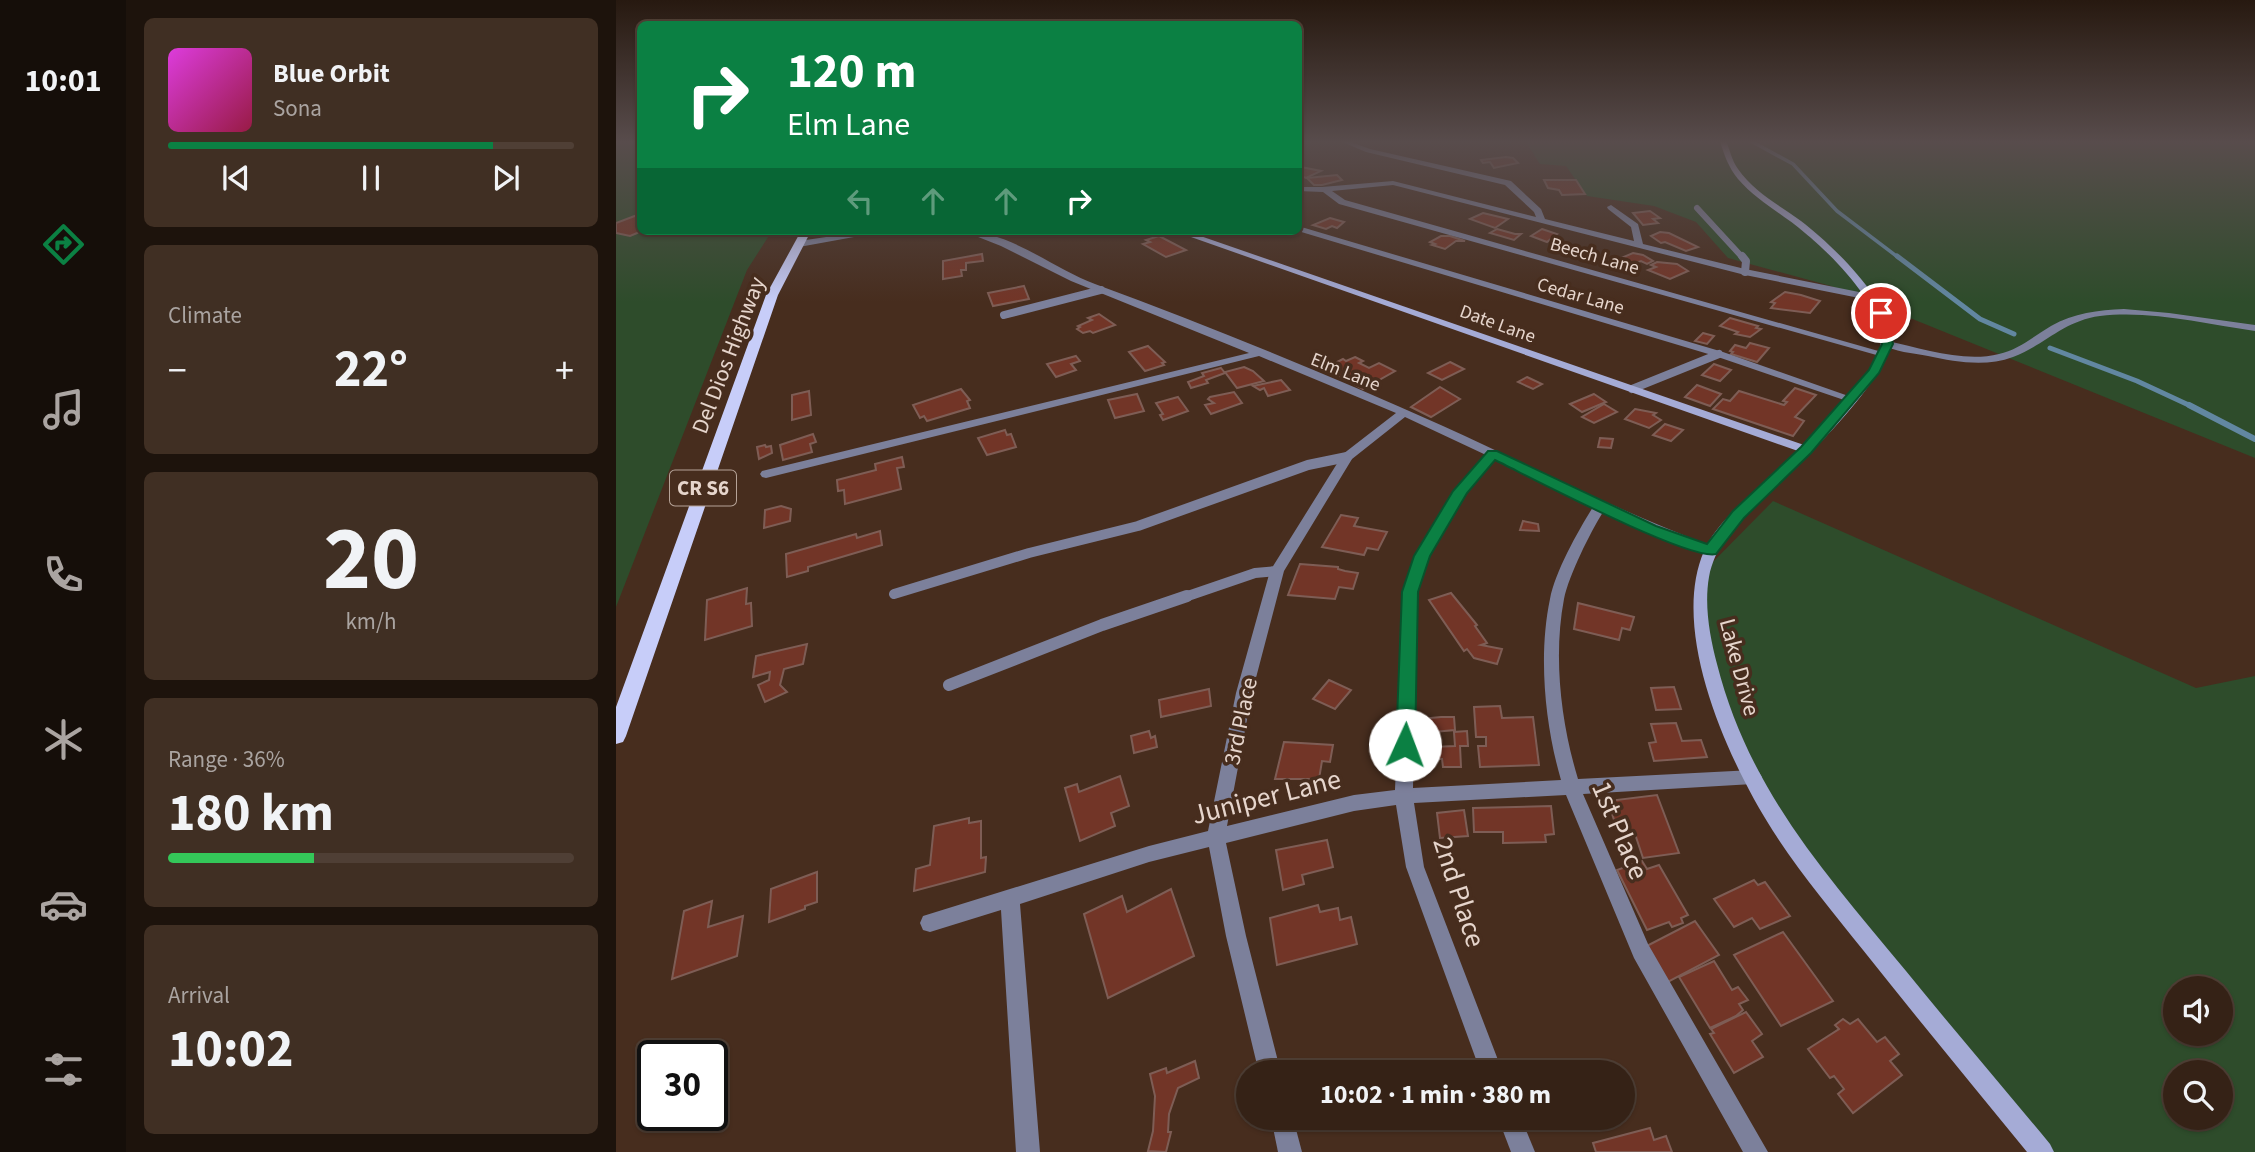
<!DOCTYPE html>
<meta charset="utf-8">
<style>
:root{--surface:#352216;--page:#402f23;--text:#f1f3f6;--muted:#aaa4a1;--line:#4f3f35;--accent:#0b8043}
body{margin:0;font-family:"Source Sans 3",sans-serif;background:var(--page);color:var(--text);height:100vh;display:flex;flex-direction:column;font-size:26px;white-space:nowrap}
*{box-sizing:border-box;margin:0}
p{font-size:23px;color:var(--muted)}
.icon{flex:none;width:38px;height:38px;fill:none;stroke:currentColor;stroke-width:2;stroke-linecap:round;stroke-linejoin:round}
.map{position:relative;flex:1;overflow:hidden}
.drawer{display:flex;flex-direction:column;gap:18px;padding:18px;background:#1d130c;width:490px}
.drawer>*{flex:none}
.guide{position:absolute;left:21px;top:21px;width:665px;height:214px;border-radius:10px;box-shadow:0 2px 5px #0004,0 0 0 2px var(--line);background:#0b8043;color:#fff;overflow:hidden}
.controls{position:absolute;left:1547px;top:976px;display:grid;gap:14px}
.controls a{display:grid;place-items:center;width:70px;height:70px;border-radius:50%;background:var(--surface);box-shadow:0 2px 5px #0004,0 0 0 2px var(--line);font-size:35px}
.speed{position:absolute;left:21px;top:1040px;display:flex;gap:14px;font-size:35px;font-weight:700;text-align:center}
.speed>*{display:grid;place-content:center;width:91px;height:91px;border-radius:50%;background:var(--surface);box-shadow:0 2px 5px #0004,0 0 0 2px var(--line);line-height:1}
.speed .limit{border:4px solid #111;border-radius:10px;background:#fff;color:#111}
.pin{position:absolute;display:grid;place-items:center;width:60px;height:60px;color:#fff;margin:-30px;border:4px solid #fff;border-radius:50%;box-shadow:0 2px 7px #0007}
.me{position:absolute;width:77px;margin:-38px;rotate:2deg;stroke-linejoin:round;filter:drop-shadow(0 0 5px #0008)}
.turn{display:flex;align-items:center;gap:24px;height:147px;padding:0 35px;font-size:32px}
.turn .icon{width:91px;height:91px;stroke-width:2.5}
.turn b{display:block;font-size:49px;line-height:60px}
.lanes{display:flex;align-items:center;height:66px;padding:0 35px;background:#0003;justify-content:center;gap:35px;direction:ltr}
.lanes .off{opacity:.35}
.big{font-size:52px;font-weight:700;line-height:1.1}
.drawer .card{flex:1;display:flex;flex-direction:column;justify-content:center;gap:10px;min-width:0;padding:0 24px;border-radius:10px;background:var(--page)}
.drawer .dial{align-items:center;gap:0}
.dial b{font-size:91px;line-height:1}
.song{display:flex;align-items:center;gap:21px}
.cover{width:84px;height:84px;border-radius:10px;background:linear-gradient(135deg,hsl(300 70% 55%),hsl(340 70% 35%))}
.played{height:7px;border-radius:4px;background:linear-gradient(90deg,var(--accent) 80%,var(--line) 80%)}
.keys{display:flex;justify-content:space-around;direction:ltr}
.heat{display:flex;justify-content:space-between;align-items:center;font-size:38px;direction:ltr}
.charge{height:10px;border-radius:5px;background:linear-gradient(90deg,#34c759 36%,var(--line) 0)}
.trip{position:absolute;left:620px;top:1060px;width:399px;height:70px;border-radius:35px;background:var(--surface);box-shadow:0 2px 5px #0004,0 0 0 2px var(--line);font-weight:700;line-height:70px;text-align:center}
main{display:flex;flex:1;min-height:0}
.dock{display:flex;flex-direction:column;width:126px;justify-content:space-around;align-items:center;background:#150e09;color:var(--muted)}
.dock .icon{width:49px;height:49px}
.dock .selected{color:var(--accent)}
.dock b{font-size:32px;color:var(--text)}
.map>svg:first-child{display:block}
.green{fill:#2e4c2b;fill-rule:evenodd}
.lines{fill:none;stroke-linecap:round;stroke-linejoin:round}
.stream-far2{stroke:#6287a1;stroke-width:3.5}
.stream-far1{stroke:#6287a1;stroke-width:5}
.stream{stroke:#6287a1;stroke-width:6}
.building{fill:#723527;stroke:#7e5d55;stroke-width:2}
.lane-far3{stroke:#7c809b;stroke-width:6}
.lane-far2{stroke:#7c809b;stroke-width:8}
.lane-far1{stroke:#7c809b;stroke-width:10}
.lane{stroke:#7c809b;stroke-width:12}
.street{fill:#7c809b;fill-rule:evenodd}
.secondary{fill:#a5abd6;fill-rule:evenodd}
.primary{fill:#c7cdf9;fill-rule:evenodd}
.route{fill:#0b8043;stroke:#07532c;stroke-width:2}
.labels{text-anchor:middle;stroke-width:7;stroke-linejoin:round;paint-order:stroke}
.far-street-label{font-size:19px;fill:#e6d5cc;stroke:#472d1e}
.shield{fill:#472d1e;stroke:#b6a398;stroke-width:2}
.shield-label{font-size:21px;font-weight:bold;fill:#e6d5cc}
.street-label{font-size:23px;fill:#e6d5cc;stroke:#472d1e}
.near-street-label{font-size:28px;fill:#e6d5cc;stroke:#472d1e}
</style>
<main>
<nav class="dock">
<b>10:01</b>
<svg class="icon selected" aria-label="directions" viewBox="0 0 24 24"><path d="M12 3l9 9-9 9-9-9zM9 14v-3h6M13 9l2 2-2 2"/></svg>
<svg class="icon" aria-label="music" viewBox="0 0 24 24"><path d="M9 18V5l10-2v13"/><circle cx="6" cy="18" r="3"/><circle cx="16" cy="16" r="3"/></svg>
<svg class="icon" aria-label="phone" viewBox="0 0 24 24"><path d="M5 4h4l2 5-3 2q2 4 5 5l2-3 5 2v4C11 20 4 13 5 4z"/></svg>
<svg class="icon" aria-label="climate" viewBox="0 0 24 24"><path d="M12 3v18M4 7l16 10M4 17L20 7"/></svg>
<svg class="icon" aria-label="car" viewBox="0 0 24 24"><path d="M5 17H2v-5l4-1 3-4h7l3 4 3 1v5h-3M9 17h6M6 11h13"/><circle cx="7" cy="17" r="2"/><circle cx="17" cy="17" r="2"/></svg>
<svg class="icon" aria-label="filters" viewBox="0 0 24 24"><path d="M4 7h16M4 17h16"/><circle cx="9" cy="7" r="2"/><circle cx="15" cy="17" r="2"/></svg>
</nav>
<section class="drawer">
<div class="card">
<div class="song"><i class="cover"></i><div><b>Blue Orbit</b><p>Sona</p></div></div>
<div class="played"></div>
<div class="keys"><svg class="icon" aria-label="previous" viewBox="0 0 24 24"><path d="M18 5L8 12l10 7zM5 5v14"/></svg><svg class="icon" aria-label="pause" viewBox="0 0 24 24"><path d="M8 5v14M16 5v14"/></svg><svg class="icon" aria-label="next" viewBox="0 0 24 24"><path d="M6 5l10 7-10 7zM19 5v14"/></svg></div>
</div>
<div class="card"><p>Climate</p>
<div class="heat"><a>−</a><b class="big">22°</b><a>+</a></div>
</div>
<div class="card dial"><b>20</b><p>km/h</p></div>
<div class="card"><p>Range · 36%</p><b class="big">180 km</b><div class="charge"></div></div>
<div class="card"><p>Arrival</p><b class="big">10:02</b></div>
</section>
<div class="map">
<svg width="1639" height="1152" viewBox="0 0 1639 1152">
<rect width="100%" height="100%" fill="#472d1e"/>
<!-- green -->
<g class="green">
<polygon points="0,141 24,141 24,231 156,231 131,270 0,607"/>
<polygon points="909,141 1639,141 1639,458 1215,286 1112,258 1080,222 1038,206 971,196 950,166 924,164"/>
<path d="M1157 501 1580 688 1639 676V1152H1426L1170 835 1093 665 1088 571ZM1559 989H1605V1034H1559ZM1559 1073H1605V1118H1559Z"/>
</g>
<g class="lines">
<!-- stream-far2 -->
<polyline class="stream-far2" points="1135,141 1177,164 1221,211 1283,258"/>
<!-- stream-far1 -->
<g class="stream-far1">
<polyline points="1281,256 1364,319 1398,334"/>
<polyline points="1434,348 1521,381 1577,407"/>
</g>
<!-- stream -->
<polyline class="stream" points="1573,405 1639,439"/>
</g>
<!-- building -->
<g class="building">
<polygon points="890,157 897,158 902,163 878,168 874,162 867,163 865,160"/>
<polygon points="682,165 685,167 705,171 690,178 682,175"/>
<polygon points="721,175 726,180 706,185 698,185 691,178"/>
<polygon points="928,180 960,180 969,194 946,195 943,190 932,188"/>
<polygon points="1034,211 1044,218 1037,219 1042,223 1027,225 1017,213"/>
<polygon points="867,213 892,219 879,228 854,219"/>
<polygon points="24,214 26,231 14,236 0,233 0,223"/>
<polygon points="714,218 728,222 721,228 716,226 710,229 697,225"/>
<polygon points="881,229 899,234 905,234 898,240 874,233"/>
<polygon points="926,229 941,234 931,242 915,236"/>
<polygon points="1044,232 1053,233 1082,247 1070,251 1049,242 1045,243 1035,236"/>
<polygon points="543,236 570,250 550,257 527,244 534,242 530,240"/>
<polygon points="825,236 834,236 849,241 840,241 829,249 816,245 819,244 814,242"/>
<polygon points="1017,253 1027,255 1037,261 1031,264 1025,261 1009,267 996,262"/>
<polygon points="366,254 367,261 350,263 350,270 345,270 346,276 327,279 327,261"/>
<polygon points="1041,262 1061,264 1072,271 1054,279 1032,270 1040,267 1035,265"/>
<polygon points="408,286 413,299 377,306 372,293"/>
<polygon points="1169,292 1185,295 1204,301 1194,313 1155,308 1159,303 1155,302"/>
<polygon points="483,314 499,325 477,333 474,331 467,333 461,329 464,327 462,326 476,320 472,318"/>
<polygon points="1114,318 1142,326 1140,328 1145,329 1134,337 1119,334 1122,332 1104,326"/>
<polygon points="1087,333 1098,336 1091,344 1079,341"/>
<polygon points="1134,343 1153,348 1141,362 1115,354 1117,352 1114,351 1119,345 1130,348"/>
<polygon points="532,346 549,362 546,363 548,365 529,371 513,352"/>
<polygon points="460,356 464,361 455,364 460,370 440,377 431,364"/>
<polygon points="739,357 747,361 743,363 753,368 763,363 779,371 747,389 709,368 727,359 730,361"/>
<polygon points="834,362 848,369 826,380 812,373"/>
<polygon points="1098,364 1115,370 1104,381 1086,375"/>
<polygon points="628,367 637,371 648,381 621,388 609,372"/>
<polygon points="605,368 609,373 590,380 592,383 575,388 572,382 588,376 586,373"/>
<polygon points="911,377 926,384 917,389 902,382"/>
<polygon points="665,380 674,390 652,396 648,388 644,390 637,386"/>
<polygon points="1081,385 1105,394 1094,406 1069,397"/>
<polygon points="824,387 844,399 815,417 795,407"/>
<polygon points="1179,388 1200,395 1179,417 1188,421 1177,436 1097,409 1107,399 1114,401 1123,391 1168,405 1171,402 1167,401"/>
<polygon points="345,389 354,400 351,401 354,408 311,421 308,416 304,418 297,405"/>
<polygon points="193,391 195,415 176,420 176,395"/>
<polygon points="618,392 626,403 595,414 589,405 598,403 592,399 594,397"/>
<polygon points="521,394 528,411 499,418 492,400"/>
<polygon points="978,394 990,402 966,412 954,404"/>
<polygon points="562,397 572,411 547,420 544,415 547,414 540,403"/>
<polygon points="988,404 1001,412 978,423 966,417"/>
<polygon points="1019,409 1040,413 1037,415 1045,420 1033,428 1009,419"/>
<polygon points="1049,424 1067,430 1055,441 1037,435"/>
<polygon points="389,430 391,435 395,434 400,447 371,455 362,438"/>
<polygon points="197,434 200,442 194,444 196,452 167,460 164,445"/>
<polygon points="984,438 997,439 995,448 982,447"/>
<polygon points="149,445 150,447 155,446 156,453 143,459 141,447"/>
<polygon points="286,457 288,467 281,468 285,489 229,504 228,490 222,491 221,480 260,470 259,464"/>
<polygon points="165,506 175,509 174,521 148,528 149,510"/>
<polygon points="725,515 742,518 738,526 771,532 762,550 751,548 748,555 706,547"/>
<polygon points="907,521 922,524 923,531 904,530"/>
<polygon points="264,531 266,545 192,567 192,571 171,577 170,554 240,534 241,538"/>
<polygon points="684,564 722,567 722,569 729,571 742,573 737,589 723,587 719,599 672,595"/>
<polygon points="131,588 130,604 135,603 136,626 89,640 91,600"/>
<polygon points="835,593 861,625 859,626 871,643 865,645 886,649 881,664 858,658 851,649 848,651 813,600"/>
<polygon points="962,603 1018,617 1014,630 1006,628 1003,640 958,629"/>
<polygon points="191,644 187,664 168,669 164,685 171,692 149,702 142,685 153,680 154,672 137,677 140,656"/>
<polygon points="713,680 735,690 719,709 697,699"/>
<polygon points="1058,687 1065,709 1040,710 1035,688"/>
<polygon points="593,689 595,706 545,717 543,700"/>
<polygon points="884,706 886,718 917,717 923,765 864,767 862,746 870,746 870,737 860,737 858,707"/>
<polygon points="825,717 838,717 839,730 806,733 805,719"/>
<polygon points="1060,723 1066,741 1085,740 1091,757 1038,761 1033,743 1040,742 1035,724"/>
<polygon points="533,731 535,738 539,736 541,747 518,753 515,736"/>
<polygon points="851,731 852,746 844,746 845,767 827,767 826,759 815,759 816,769 802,769 801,738 815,737 816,747 839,746 838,732"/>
<polygon points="668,742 717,745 714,762 706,761 703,779 659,779"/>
<polygon points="504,776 513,806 495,813 499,826 464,841 449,788 461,784 463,792"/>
<polygon points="1041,795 1063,853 1027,858 1019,834 1008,835 1004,822 999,823 992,801"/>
<polygon points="935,806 938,834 929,835 930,842 887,843 887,832 858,832 857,808"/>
<polygon points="848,810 852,836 824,838 821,813"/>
<polygon points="353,818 353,823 365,821 365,858 370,857 369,872 298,891 300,869 314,865 318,826"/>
<polygon points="711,840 717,867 686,875 688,884 667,890 660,850"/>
<polygon points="1026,861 1031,869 1043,865 1072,915 1065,918 1067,923 1056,927 1053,922 1031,930 1001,870"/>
<polygon points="201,872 201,902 189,906 189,909 153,922 155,889"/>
<polygon points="1138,880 1142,885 1149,882 1174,916 1144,929 1136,918 1118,927 1098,899"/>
<polygon points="555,889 578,956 492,998 468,914 506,896 511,912"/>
<polygon points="96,901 92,927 127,916 121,956 56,979 68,911"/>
<polygon points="702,905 704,912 722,908 724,920 735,917 741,944 661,965 654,918"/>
<polygon points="1079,921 1103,955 1048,984 1025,949"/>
<polygon points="1167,932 1217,1001 1165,1026 1118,955"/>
<polygon points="1098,961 1116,990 1122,987 1132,1000 1123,1004 1127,1010 1120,1016 1094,1028 1063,977"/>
<polygon points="1130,1012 1146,1034 1136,1041 1147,1057 1118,1073 1094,1034 1098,1033 1095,1029"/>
<polygon points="1227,1019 1234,1024 1242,1019 1261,1042 1269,1037 1283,1054 1274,1061 1286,1075 1237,1113 1222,1094 1228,1089 1218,1076 1214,1078 1192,1049 1223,1029 1219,1025"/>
<polygon points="579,1061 583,1078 562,1088 553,1114 552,1132 555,1132 550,1152 532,1151 537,1131 539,1096 534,1074 550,1068 551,1073"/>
<polygon points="1034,1128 1038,1140 1050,1136 1056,1152 980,1152 977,1143"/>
</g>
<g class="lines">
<!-- lane-far3 -->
<polyline class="lane-far3" points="1081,208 1127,258"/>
<!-- lane-far2 -->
<g class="lane-far2">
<polyline points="1126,256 1130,261 1129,272"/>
<polyline points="388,315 485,290"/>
<polyline points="1016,389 1103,354"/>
</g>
<!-- lane-far1 -->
<g class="lane-far1">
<polyline points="278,594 413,553 522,526 692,465 731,457"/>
<polyline points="566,598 639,573 661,571"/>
</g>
<!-- lane -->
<polyline class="lane" points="333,685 486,625 571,596"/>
<!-- street -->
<g class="street">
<polygon points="724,141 732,141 754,149 895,181 925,209 929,219 1018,241 1015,227 992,209 991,207 995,205 1022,224 1027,244 1129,269 1253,294 1258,297 1253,300 1129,275 777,185 716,191 729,200 1273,354 1268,357 1264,356 723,204 707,192 682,191 682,187 706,187 777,181 920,217 918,212 889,185 750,152"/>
<polygon points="682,226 1107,352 1241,399 1235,402 1231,401 1099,356 682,231"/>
<polygon points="251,231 271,231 183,247 179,244 183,241"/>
<path d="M347 231C394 231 436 268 479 284 596 327 713 375 827 426 918 467 1005 513 1099 547L1101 550 1099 553H1089L987 512C974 533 953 575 948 599 937 657 945 723 962 779L1137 770 1143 772 1146 777 1143 782 1137 784 967 794 1032 944 1152 1152H1127L1018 958 950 795 798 803 808 867 887 1073H865L790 867 780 805 738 811 610 843 630 936 665 1073H643L610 936 593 847 533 862 404 904 424 1152H400L385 910 314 932 307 930 304 923 307 916 533 846 592 831 620 693 654 571 727 454 780 413 643 356 150 478 146 477 144 474 146 471 633 353 455 281 385 246ZM789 417 870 455 841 488 799 556 787 592 779 790 738 795 611 826 636 693 668 571 736 459ZM879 460 977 507C962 531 939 572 934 599 922 656 929 725 945 780L797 788 801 592 813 556 850 493Z"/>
<path d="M1508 309 1553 313 1639 325V331C1589 324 1535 310 1484 316 1447 321 1429 345 1397 357 1370 367 1340 362 1312 356 1298 353 1277 352 1266 344L1271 341C1306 348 1347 363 1383 354 1402 350 1418 336 1435 326 1458 313 1482 310 1508 309Z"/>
<polygon points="655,1118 677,1118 686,1152 662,1152"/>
<polygon points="882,1118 905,1118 919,1152 895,1152"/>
</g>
<!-- secondary -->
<path class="secondary" d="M1104 141H1110C1114 150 1116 161 1122 169 1138 192 1163 205 1185 221 1215 244 1272 298 1275 337 1279 373 1181 467 1154 493 1127 517 1100 540 1093 577 1088 606 1094 637 1101 664 1133 790 1209 873 1290 971 1337 1029 1386 1086 1434 1144L1438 1152H1411C1356 1085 1301 1018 1247 950 1216 911 1184 873 1157 831 1113 762 1053 632 1088 551 1103 516 1154 479 1182 451L558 231H570L1188 445C1214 418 1247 389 1262 354 1279 316 1216 255 1189 233 1167 214 1141 201 1122 179 1113 168 1108 155 1104 141Z"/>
<!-- primary -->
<polygon class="primary" points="185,231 195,231 162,295 10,736 7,742 0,744 0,707 150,295"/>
</g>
<!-- sky -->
<linearGradient id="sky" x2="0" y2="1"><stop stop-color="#271910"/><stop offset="0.47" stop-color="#584c4c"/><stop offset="1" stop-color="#584c4c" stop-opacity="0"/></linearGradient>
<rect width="1639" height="302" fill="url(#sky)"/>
<!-- route -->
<path class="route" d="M1265 310 1270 313 1277 344 1263 373 1195 453 1128 518 1100 554C1073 561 912 476 879 460L851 493 814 556 802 592 799 745 796 750 789 753 783 750 780 745 786 592 798 556 837 491 872 451H881L1040 526 1091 544 1117 511 1185 447 1253 370 1266 344 1259 313Z"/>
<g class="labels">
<!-- far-street labels -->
<g class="far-street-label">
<text transform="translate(979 255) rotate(16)" y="7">Beech Lane</text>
<text transform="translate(965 295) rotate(16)" y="7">Cedar Lane</text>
<text transform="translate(882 323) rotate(20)" y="7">Date Lane</text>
<text transform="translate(730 371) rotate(22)" y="7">Elm Lane</text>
</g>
<!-- shield labels -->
<rect class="shield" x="54" y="470.5" width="66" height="35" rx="5"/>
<g class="shield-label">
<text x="87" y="495">CR S6</text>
</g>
<!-- street labels -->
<g class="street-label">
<text transform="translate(112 355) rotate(-69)" y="8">Del Dios Highway</text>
<text transform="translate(1124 667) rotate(75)" y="8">Lake Drive</text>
<text transform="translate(624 721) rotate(-78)" y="8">3rd Place</text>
</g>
<!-- near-street labels -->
<g class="near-street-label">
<text transform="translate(650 796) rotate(-14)" y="10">Juniper Lane</text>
<text transform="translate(1005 830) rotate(67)" y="10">1st Place</text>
<text transform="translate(844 892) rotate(72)" y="10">2nd Place</text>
</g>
</g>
</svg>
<div class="controls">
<a><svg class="icon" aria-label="sound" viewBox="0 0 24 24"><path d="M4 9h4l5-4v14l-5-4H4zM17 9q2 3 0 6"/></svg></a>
<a><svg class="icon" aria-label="search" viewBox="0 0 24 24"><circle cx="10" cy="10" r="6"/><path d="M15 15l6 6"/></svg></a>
</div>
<div class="speed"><div class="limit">30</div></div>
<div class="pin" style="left:1265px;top:313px;background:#d93025"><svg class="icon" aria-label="arrive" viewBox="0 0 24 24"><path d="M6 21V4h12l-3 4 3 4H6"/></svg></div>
<svg class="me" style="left:789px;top:745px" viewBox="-20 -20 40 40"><circle r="19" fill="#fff"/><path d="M0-13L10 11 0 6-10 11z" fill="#0b8043"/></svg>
<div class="trip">10:02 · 1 min · 380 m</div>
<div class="guide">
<div class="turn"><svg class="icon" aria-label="right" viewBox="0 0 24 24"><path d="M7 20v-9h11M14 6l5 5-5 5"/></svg><div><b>120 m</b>Elm Lane</div></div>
<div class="lanes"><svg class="icon off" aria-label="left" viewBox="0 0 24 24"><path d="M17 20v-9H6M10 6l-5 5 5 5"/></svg><svg class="icon off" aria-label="ahead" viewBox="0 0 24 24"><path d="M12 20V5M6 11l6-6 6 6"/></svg><svg class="icon off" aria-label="ahead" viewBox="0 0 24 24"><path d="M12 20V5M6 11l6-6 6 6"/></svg><svg class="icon" aria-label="right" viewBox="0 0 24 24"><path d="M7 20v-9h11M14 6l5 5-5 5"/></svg></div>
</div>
</div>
</main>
